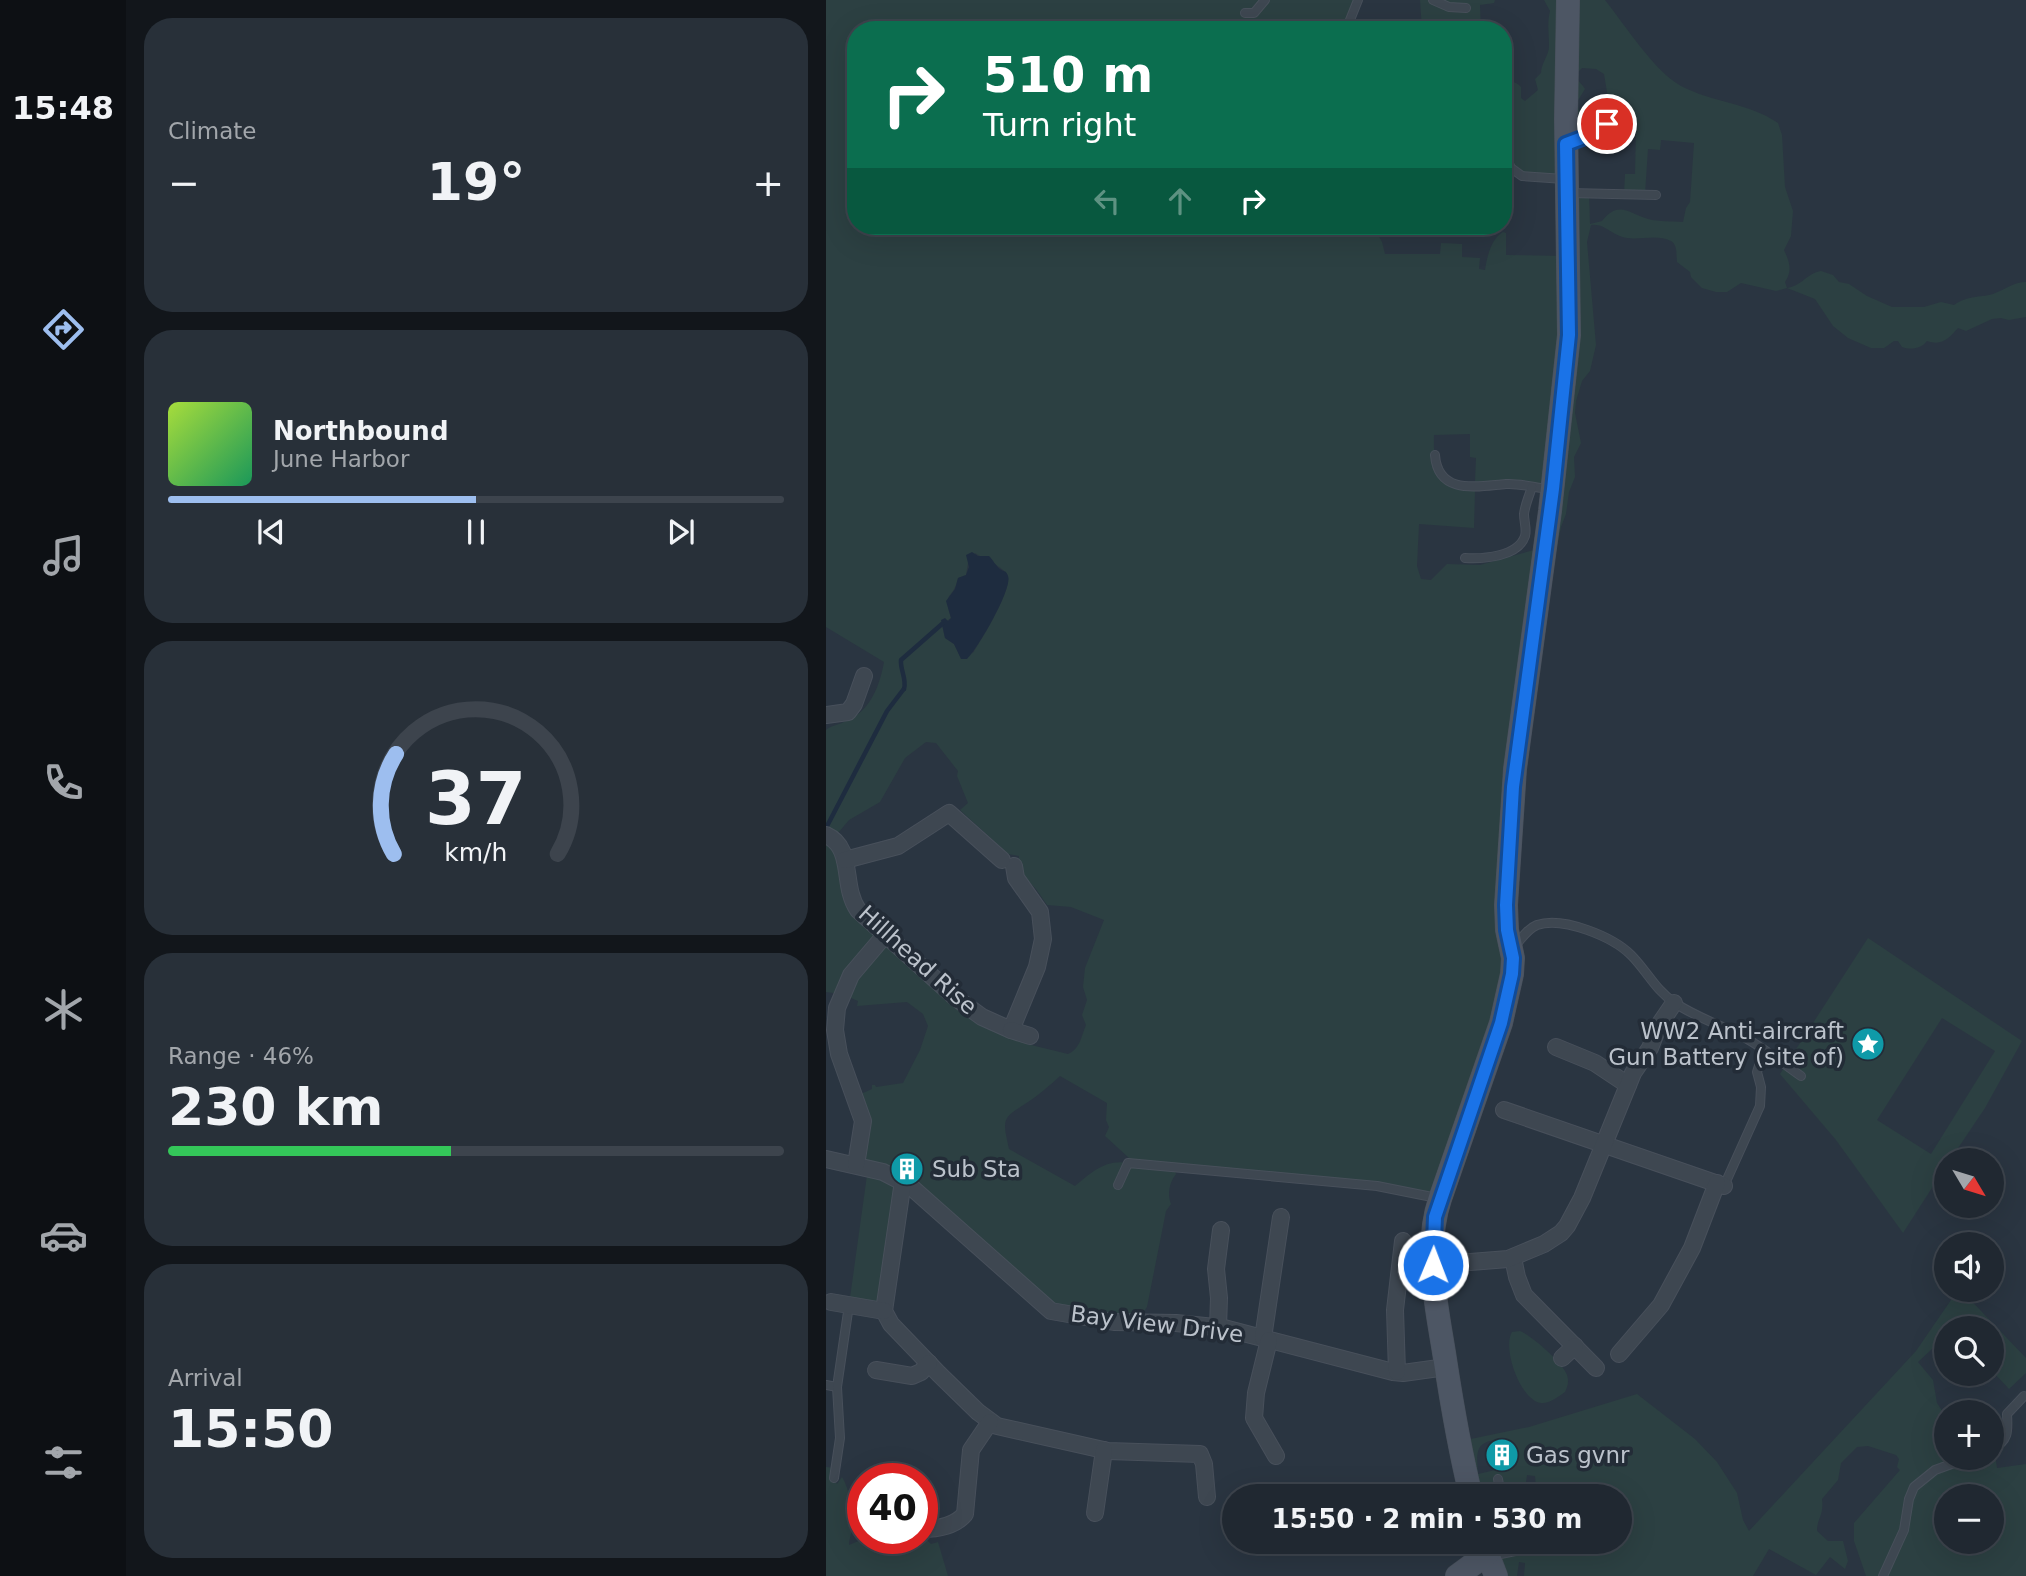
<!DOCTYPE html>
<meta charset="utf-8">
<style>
:root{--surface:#202831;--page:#283039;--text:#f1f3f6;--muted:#a2a6ab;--line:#3d444d;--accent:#9dbeef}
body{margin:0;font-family:"DejaVu Sans",sans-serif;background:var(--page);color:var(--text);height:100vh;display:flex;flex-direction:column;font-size:26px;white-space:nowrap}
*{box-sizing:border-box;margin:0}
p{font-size:23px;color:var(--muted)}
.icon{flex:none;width:38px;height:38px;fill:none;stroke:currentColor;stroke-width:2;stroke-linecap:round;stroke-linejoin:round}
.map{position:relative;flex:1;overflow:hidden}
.details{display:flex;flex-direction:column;gap:18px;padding:18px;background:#12161b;width:700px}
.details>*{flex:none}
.guide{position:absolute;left:21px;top:21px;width:665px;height:214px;border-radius:28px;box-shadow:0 7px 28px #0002,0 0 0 2px var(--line);background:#0b6e4f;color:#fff;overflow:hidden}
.needle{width:46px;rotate:128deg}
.buttons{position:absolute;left:1108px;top:1148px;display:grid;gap:14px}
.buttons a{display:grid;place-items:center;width:70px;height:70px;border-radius:50%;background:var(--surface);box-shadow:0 7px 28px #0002,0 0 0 2px var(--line);font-size:35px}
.speed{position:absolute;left:21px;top:1463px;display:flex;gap:14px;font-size:35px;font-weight:700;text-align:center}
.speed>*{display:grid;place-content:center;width:91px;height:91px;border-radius:50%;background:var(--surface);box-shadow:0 7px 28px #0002,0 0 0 2px var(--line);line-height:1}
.speed .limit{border:10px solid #d22;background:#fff;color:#111}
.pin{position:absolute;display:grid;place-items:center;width:60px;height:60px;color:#fff;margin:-30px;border:4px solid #fff;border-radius:50%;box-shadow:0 2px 7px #0007}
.me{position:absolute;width:77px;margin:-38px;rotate:1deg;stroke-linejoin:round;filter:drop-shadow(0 0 5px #0008)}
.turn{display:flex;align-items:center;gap:24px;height:147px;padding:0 21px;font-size:32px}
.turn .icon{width:91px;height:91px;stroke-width:2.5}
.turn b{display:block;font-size:49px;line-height:60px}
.lanes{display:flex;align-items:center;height:66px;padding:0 21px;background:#0003;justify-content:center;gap:35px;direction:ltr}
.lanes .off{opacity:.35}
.big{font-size:52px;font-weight:600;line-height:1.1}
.details .card{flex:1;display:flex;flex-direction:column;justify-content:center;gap:10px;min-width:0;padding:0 24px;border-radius:28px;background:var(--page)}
.details .dial{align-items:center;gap:0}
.dial svg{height:182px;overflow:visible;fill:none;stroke:var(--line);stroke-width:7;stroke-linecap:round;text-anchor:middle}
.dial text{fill:var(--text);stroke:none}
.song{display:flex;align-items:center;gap:21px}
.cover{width:84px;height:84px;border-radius:10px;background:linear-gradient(135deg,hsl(80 70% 55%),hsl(150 70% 35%))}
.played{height:7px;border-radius:4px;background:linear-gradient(90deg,var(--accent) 50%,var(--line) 50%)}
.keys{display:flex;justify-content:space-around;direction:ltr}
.heat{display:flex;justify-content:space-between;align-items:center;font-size:38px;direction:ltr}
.charge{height:10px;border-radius:5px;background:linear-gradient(90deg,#34c759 46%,var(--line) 0)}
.trip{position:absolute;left:396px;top:1484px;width:410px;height:70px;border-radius:35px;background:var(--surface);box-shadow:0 7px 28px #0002,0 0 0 2px var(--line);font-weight:600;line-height:70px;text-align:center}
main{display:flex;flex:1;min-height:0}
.menu{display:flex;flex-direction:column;width:126px;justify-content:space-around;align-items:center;background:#0d1014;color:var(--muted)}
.menu .icon{width:49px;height:49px}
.menu .current{color:var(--accent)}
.menu b{font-size:32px;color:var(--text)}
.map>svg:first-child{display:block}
.green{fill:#2c4042;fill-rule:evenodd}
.water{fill:#1e2c3f}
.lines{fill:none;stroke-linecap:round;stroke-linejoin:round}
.stream{stroke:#1e2c3f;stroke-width:4.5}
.lane-casing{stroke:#48505b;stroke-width:10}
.street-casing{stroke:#48505b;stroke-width:18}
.secondary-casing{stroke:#48505b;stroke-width:24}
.lane{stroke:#3e4751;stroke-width:8}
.street{stroke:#3e4751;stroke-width:16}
.secondary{stroke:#4d5664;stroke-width:23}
.route-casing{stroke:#114b97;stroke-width:18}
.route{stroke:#1a73e8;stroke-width:12}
.labels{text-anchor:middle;stroke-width:7;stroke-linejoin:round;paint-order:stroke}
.street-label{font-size:23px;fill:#bbc2cb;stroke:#232c37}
.poi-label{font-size:23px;fill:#bbc2cb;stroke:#232c37;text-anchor:start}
</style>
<main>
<nav class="menu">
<b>15:48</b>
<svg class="icon current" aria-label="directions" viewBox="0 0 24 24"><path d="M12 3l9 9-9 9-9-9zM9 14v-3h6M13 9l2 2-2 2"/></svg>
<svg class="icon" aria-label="music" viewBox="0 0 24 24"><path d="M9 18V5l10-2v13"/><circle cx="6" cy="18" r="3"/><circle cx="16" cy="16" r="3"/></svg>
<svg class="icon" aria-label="phone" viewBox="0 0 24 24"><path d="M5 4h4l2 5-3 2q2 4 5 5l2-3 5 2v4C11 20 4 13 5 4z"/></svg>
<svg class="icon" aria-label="climate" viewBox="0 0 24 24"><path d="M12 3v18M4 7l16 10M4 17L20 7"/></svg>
<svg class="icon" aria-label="car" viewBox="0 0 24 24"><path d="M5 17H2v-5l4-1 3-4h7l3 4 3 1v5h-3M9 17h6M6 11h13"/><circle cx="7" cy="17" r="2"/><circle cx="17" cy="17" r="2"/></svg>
<svg class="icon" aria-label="filters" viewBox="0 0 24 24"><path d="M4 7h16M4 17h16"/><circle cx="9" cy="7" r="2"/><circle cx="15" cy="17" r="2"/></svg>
</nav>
<section class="details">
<div class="card"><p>Climate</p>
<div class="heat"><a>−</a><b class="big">19°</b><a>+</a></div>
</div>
<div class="card">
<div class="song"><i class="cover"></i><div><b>Northbound</b><p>June Harbor</p></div></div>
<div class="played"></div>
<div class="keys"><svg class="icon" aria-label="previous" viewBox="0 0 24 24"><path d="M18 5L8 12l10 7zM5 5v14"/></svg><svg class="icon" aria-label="pause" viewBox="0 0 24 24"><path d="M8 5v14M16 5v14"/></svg><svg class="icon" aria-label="next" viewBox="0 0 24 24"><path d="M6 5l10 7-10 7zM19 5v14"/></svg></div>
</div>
<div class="card dial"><svg viewBox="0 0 100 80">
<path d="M14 69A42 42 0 1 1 86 69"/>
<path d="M14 69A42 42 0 0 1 15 25" stroke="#9dbeef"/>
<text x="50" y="56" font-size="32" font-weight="700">37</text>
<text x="50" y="72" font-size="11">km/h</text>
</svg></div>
<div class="card"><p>Range · 46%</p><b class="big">230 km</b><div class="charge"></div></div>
<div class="card"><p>Arrival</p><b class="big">15:50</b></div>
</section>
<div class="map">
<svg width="1200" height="1576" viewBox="0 0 1200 1576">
<rect width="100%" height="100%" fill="#2a3541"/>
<!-- green -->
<g class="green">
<path d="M0 0H532L520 30H30V226H475L487 228 489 226H547L556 242 559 254H614L615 243 636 244V257L654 258 653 269 659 270C661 257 665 239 677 232L680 233V255L741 256 742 200 763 193 764 224 776 221C793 200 802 213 822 219 833 222 846 221 857 222L860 208 864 202 868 143 835 140 834 150 822 149 819 194H798L799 174H809L810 129 805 122H800L793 128H779L740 144V179L696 176 677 152V82C683 80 691 82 695 87V98L699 101 712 90 709 79 715 73C715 63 723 56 723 46 723 33 721 23 724 11L718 0H779C799 25 828 71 855 86 885 102 923 103 952 123L956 135 959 187 967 211 965 236 958 250C963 261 967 270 959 282L961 288C976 286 981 273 995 271L1007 275 1013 282 1023 284 1041 296 1066 307H1098L1115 302 1128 305C1143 295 1152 298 1167 294 1178 290 1188 282 1200 282V317L1183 320 1175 318 1166 319 1140 331 1132 328C1122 339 1116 346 1101 341 1095 349 1085 350 1076 347L1072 341H1068L1058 348H1045L1022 338 1007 326 989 299 961 288 950 291 915 283 901 292H890L876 288 865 277 864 272 851 262C850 255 852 245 845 241 831 234 815 240 801 238 786 236 779 223 765 225L761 242 770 345 764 371 756 381 750 401 749 413 755 443 748 457 749 477 743 492 740 514 735 527 731 547 723 548 726 487 708 484 694 480 649 482 650 458 644 457V434L608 435C607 466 611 490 649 491L648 528 593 524 591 566 595 579 605 580 621 564 654 565 719 547 707 634 686 951 614 1199 591 1193 347 1167 350 1174C343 1183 341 1194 345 1204L340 1211 321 1307 315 1316 241 1314 85 1185 57 1305H23L42 1168 40 1167 28 1097 46 1089V1085H49L50 1087 77 1083 94 1050 102 1026 97 1014 81 1002 31 1006 32 1001 16 994 0 992V730C6 725 13 725 20 721 44 712 54 685 58 662L0 627ZM756 68 770 69 778 74 784 110 778 112 772 109 756 112 753 110 751 102 759 89C755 82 750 82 752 72ZM149 553C158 559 174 565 181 574 189 586 155 640 147 653L134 656 128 644 119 638 116 624 125 618C116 590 127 601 132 578L140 575 142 563ZM100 742 110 743 132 771 131 776 142 803 134 810 182 854 193 856V872L210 889 221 905 245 907 278 920 259 968 257 987 261 1000 256 1015 260 1025C255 1037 254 1049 242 1054L201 1044 58 935 22 891 7 839 23 820 54 802 79 758ZM234 1076 281 1103 280 1120 283 1127 279 1136 303 1158 302 1163C279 1159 265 1173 249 1186L183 1149C176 1117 176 1119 202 1102 213 1095 224 1085 234 1076Z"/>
<polygon points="594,0 669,0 668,3 654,5 655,30 596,30"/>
<path d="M1042 938 1196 1041 1159 1108 1124 1160H1120V1166L1077 1233 1010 1140 954 1074ZM1116 1018 1169 1051 1105 1154 1051 1120Z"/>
<path d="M1129 1290H1135L1200 1358V1373L1183 1389 1166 1371V1328H1120V1336L1092 1362 1107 1380 1111 1403 1117 1412H1145H1120V1458H1166V1414L1176 1420C1181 1431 1175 1438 1168 1446L1171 1468 1200 1464V1576H1040L1028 1541V1523L1074 1470 1071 1467 1073 1459 1070 1455 1042 1446 1031 1447 1015 1463 1012 1480 996 1499C998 1516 991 1518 991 1531L1002 1541H1017L1022 1561 1019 1569 1004 1557 990 1575 943 1549 927 1576H698L699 1563 693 1562 691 1576H670L659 1542H793V1496H711L709 1476 701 1475 698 1496H647L635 1441 703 1427 811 1394 869 1439 891 1462 911 1493 917 1520 923 1531 1090 1351 1125 1300ZM678 1439C690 1442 689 1455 691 1465L652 1474C650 1448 650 1441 678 1439ZM1120 1496H1166V1542H1120Z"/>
<path d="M694 1331C706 1336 737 1363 741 1375 743 1381 742 1386 739 1392 732 1397 723 1404 715 1403 694 1400 676 1348 686 1332Z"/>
<path d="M0 1467 11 1468 8 1478 11 1484 16 1477C23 1488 27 1510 27 1523 27 1530 23 1538 23 1545L35 1540 46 1544 54 1550 76 1548 100 1539 105 1544 112 1542 122 1576H0Z"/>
</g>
<!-- water -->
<path class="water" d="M146 552 152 556H163C167 560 170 566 174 569 179 573 179 569 182 576 187 588 151 650 141 659H135L128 644 119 638 115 620 119 618 122 621 125 618 120 601 129 589 132 578 140 575 143 567 140 555Z"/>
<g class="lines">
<!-- stream -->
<g class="stream">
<path d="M78 689C81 679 74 670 75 660L116 624"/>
<polyline points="0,828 61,711 77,690"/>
</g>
<defs>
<g id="lane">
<polyline points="607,0 623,7 640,8"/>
<polyline points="419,13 428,13 439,0"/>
<polyline points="520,30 532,0"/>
<path d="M743 143C761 136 787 135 779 110"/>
<polyline points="677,152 685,168 696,176 738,179"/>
<polyline points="744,193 830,195"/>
<path d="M609 455C612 496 653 486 680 484 694 483 710 488 724 489"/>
<path d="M639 558C657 559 692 557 699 536 701 529 698 522 698 514 699 505 703 496 706 487"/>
<path d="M688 948C694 940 701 929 711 925 737 916 787 937 805 955 821 971 830 991 849 1003 868 1016 891 1024 912 1034 934 1045 954 1061 975 1076"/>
<polyline points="292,1185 302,1163 551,1186 611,1198"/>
<polyline points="898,1186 934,1106 935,1087 931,1072 938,1050"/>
<polyline points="0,1385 11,1387"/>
<path d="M1166 1449C1183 1441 1182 1431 1181 1414L1198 1396"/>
<polyline points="8,1478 14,1438 11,1387 23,1305"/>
<polyline points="672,1479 675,1496"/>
<polyline points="665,1556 705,1548 712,1542"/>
<polyline points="1057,1576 1078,1530 1083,1499 1088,1487 1109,1470 1142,1458"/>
</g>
<g id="street">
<polyline points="0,715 22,712 28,704 38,676"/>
<path d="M0 835C29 848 15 886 32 910L130 998 156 1017 185 1030 211 967 217 939 214 912 190 878 188 866"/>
<polyline points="19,860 72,846 123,813 176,860"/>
<polyline points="185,1030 204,1036"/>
<polyline points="730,1047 769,1063 802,1085"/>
<polyline points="678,1110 898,1186"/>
<polyline points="0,1159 57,1172 84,1186 225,1311 288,1322 350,1323 398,1328 567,1372 577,1373 620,1367"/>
<polyline points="30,1165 37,1121 13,1054 9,1030 11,1008 25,975 59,935"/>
<polyline points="77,1181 58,1311 65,1324 113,1374 152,1412 171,1426 282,1451 374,1454 378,1464 381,1497"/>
<polyline points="687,1258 691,1277 698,1295 770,1368"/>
<polyline points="607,1265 682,1259 718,1244 735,1233 741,1226 756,1198 807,1073 824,1048 833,1025 848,1003"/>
<polyline points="5,1302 58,1311"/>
<polyline points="392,1327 393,1298 390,1269 395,1230"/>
<polyline points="437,1338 455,1217"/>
<polyline points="443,1340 430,1393 428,1418 450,1456"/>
<polyline points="793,1354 835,1305 866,1248 891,1183"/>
<polyline points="736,1358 749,1346"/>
<polyline points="50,1370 86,1376 95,1372 103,1363"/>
<polyline points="571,1372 569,1310 577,1241"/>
<polyline points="269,1513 278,1450"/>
<path d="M96 1529C111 1529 129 1526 139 1514L145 1450 164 1422"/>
</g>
<g id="secondary">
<path d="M645 1496C634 1451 626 1405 619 1359 611 1307 597 1250 614 1199L675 1023 686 974 687 958 681 930 680 905 689 769 724 511 743 335 740 119 742 0"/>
<polyline points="657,1542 670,1576"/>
<polyline points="631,1576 661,1554"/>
</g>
</defs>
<!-- lane casing -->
<use href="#lane" class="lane-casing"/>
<!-- street casing -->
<use href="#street" class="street-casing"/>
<!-- secondary casing -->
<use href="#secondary" class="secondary-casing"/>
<!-- lane -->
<use href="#lane" class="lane"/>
<!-- street -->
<use href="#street" class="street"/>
<!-- secondary -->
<use href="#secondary" class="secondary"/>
</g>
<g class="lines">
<defs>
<polyline id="route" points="607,1265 609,1217 675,1023 686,974 687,958 681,930 680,905 687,787 727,489 743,335 740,144 772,132 781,124"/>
</defs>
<!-- route casing -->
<use href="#route" class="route-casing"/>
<!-- route -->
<use href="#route" class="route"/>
</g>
<!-- icons -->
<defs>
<symbol id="sight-disc" viewBox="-11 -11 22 22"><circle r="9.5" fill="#0f9aa8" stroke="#232c37"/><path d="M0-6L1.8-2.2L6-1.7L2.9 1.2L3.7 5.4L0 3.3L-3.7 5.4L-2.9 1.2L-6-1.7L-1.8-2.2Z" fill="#fff"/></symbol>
<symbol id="building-disc" viewBox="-11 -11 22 22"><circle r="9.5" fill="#0f9aa8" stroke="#232c37"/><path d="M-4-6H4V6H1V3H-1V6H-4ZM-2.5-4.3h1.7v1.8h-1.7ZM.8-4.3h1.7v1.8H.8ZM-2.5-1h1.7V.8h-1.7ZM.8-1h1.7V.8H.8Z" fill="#fff"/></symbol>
</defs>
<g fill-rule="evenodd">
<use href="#sight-disc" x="1023" y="1025" width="38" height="38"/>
<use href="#building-disc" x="62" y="1150" width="38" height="38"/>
<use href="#building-disc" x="657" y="1436" width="38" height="38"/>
</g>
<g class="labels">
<!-- street labels -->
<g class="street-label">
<text transform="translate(92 960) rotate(42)" y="8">Hillhead Rise</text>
<text transform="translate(331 1324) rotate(7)" y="8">Bay View Drive</text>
</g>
<!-- poi labels -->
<g class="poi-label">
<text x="1018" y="1039" text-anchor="end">WW2 Anti-aircraft<tspan x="1018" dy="26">Gun Battery (site of)</tspan></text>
<text x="106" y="1177">Sub Sta</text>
<text x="700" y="1463">Gas gvnr</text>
</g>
</g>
</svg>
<div class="buttons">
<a><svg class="needle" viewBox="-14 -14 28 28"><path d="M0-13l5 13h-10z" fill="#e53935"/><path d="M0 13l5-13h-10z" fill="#a2a6ab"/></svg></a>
<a><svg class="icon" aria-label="sound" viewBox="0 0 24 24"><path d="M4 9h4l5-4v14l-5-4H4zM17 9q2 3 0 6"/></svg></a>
<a><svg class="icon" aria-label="search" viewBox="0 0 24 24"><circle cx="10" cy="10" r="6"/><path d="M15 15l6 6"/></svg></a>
<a>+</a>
<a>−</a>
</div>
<div class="speed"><div class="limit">40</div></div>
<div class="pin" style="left:781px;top:124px;background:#d93025"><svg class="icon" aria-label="arrive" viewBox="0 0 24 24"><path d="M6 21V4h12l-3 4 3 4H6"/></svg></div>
<svg class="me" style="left:607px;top:1265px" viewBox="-20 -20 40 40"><circle r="17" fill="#1a73e8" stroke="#fff" stroke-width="3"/><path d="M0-11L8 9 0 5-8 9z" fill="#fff"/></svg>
<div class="trip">15:50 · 2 min · 530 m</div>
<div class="guide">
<div class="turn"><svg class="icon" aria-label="right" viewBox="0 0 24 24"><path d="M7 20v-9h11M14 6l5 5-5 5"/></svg><div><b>510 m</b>Turn right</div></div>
<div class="lanes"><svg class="icon off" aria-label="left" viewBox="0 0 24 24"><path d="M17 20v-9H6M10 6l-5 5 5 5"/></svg><svg class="icon off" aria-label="ahead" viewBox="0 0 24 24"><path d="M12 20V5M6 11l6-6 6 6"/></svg><svg class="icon" aria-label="right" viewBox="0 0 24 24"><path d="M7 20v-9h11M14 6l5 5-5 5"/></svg></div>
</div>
</div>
</main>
